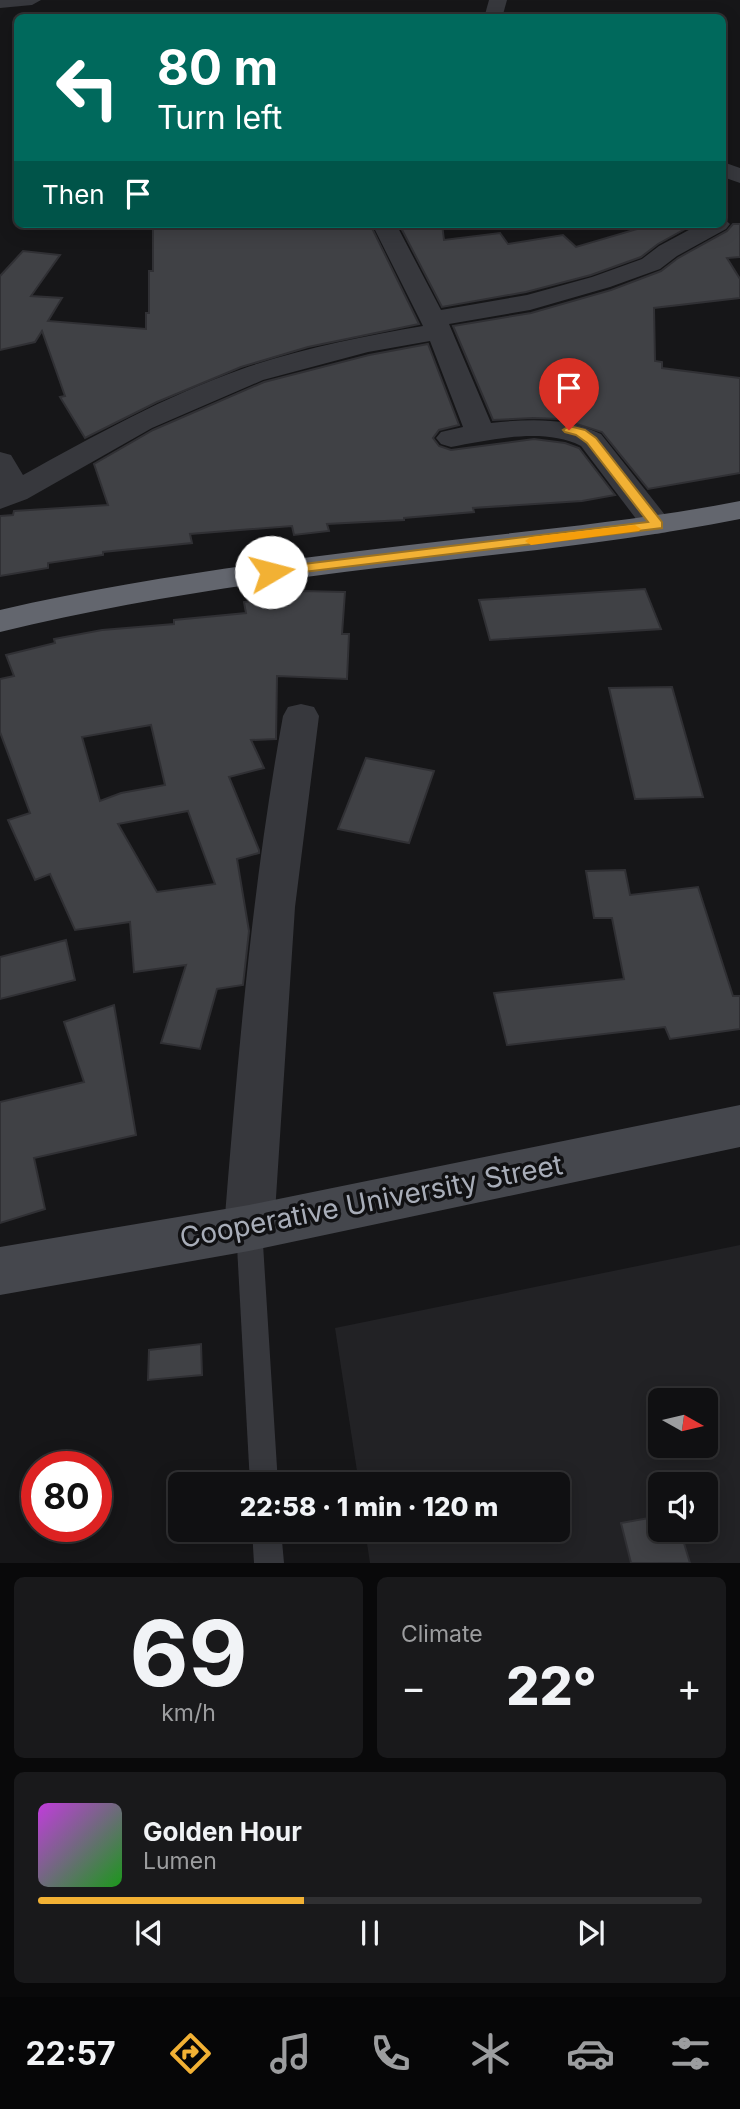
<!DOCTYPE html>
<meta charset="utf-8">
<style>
:root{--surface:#101012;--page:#19191b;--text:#f1f3f6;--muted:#9c9d9f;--line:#303032;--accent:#f2b134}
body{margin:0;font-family:Inter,sans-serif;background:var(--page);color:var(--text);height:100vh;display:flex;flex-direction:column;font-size:26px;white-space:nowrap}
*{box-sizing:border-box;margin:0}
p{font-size:23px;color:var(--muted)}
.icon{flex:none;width:38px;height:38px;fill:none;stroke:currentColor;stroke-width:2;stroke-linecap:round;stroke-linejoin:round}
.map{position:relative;height:1563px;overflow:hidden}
.panel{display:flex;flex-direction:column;gap:14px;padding:14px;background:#09090a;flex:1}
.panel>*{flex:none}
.guide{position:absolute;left:14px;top:14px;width:712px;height:214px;border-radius:10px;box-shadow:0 4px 18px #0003,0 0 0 2px var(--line);background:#00695c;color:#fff;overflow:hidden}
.needle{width:46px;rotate:98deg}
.controls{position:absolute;left:648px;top:1388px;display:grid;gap:14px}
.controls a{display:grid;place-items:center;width:70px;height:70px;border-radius:10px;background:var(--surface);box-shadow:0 4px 18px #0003,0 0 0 2px var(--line);font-size:35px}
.speed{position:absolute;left:21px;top:1451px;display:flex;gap:14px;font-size:35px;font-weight:700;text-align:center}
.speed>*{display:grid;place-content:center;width:91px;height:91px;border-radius:50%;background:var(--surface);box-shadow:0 4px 18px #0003,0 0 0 2px var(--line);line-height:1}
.speed .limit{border:10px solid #d22;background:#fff;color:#111}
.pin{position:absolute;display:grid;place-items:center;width:60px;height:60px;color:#fff;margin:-72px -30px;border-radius:50% 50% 50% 0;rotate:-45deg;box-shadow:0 0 7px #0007}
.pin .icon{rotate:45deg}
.me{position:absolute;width:77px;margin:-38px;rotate:82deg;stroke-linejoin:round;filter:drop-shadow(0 0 5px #0008)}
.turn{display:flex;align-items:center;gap:24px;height:147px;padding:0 28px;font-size:32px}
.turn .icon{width:91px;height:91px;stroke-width:2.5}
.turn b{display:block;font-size:49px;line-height:60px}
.then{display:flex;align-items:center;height:66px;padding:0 28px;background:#0003;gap:14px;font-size:26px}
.big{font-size:52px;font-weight:800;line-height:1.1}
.panel .card{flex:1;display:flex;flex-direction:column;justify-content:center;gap:10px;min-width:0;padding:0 24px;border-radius:10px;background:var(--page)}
.panel .dial{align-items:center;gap:0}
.dial b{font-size:91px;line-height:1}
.song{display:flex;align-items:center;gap:21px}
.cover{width:84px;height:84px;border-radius:10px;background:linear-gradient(135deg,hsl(290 70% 55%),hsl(120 70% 35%))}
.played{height:7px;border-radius:4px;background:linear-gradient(90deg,var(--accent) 40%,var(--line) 40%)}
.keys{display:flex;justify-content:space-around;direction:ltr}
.heat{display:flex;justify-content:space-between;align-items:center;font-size:38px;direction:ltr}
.panel .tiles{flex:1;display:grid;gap:14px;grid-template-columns:1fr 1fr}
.card:last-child{grid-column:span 2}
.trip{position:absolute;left:168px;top:1472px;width:402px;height:70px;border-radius:10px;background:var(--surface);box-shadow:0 4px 18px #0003,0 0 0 2px var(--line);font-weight:800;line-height:70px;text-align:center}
.dock{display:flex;height:112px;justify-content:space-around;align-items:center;background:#060607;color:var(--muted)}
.dock .icon{width:49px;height:49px}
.dock .current{color:var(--accent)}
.dock b{font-size:32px;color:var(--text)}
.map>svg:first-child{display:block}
.built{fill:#222225;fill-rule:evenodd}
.building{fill:#404145;stroke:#303034;stroke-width:2;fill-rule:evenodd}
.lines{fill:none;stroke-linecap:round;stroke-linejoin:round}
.lane{fill:#37383d;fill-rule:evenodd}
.street{fill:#37383d;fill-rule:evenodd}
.secondary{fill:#45474d;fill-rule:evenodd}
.highway{fill:#63666e;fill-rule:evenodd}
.route{fill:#f2b134;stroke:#9d7322;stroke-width:2}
.slow{fill:#f59e0b}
.labels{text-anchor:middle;stroke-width:7;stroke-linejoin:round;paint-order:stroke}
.near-street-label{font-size:28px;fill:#a8adb8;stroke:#111113}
</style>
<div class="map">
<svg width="740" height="1563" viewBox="0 0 740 1563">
<rect width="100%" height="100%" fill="#161618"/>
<!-- built -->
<path class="built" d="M740 1245V1563H370L365 1530H558V1484H359L335 1328ZM660 1400H705V1446H660ZM660 1484H705V1530H660Z"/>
<!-- building -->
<g class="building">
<polygon points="200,224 370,224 419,324 308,347 241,367 157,402 85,438 60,397 65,396 42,331 35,342 0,350 0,276 23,251 60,255 31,296 62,298 48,321 146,329 146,313 149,313 149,271 153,271 153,226"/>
<polygon points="399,224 442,224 444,240 500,233 508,244 563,235 576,247 654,224 694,224 658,244 641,257 591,275 526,292 442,307"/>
<polygon points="733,224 740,224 740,257 727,258 740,279 740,298 654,308 655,361 662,362 662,368 740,378 740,473 648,489 602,432 561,419 533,418 493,420 453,326 531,313 611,290 661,271 678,258 727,231"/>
<polygon points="428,344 459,425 439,430 433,438 439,446 451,450 534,439 565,443 579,448 615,495 582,501 473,508 474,512 404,518 404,520 327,524 329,531 294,535 292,526 190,534 192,543 103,552 103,555 48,563 48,568 0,576 0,516 13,515 14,511 108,505 94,464 153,430 264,382 369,355"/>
<polygon points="645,589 661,629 490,640 479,600"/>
<path d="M302 591 345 592 342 634H349L347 679 277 676 276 739 251 740 264 768 229 777 259 850V853L237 859 249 931 243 985 217 989 200 1049 161 1043 186 965 134 972 130 922 75 930 50 874 35 880 8 820 30 813 0 732V679L14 676 6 655 55 643 54 639 102 630 174 624V620L246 613 244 602 301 594ZM151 725 165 785 121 793 100 801 82 737ZM188 811 215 884 157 892 118 824Z"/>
<polygon points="672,687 703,797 635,799 609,688"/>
<polygon points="366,758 434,771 409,843 338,829"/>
<polygon points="625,870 630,895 698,887 733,996 740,996 740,1029 670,1039 665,1027 507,1045 494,993 624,979 612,918 594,918 586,871"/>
<polygon points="66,940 75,980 0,999 0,957"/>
<polygon points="114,1005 136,1135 34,1158 45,1209 0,1223 0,1102 84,1082 64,1022"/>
<polygon points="201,1344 202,1375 148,1380 149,1350"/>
<polygon points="660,1516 660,1530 680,1530 690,1563 631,1563 621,1523"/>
</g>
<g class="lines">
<!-- lane -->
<g class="lane">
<polygon points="249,1216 258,1220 262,1228 278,1484 250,1484 236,1228 240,1220"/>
<polygon points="252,1530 281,1530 284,1563 254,1563"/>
</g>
<!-- street -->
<g class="street">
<polygon points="0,0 41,0 32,5 0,8"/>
<polygon points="489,0 507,0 502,18 484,18"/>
<polygon points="723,162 740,168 740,183 723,177"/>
<path d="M723 218 730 224 726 229 677 256 660 269 610 287 530 310 449 324 491 423C528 419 566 417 601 434L673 525 668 532 657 534 646 532 581 446C543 427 491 440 451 447L441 444 436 438 441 432 463 427 430 341 368 352 263 380 152 428 27 499 0 509V452L11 455 23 475C94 436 165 396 242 369 298 349 365 336 423 326L372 224H396L441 310 527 295 592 277 642 259 659 246 700 224H723Z"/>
<path d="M301 704 314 707 319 716 295 907 274 1228 267 1245 249 1251 231 1245 224 1228C238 1056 252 886 283 716L288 707Z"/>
</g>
<!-- secondary -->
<polygon class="secondary" points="740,1105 740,1147 249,1251 0,1295 0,1247 249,1205"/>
<!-- highway -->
<path class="highway" d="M740 501V519C620 543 498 554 377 568 250 583 124 602 0 632V610C152 575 306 557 461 539 555 528 648 519 740 501Z"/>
</g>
<!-- route -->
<polygon class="route" points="569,426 585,430 596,438 662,522 662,528 271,576 264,572 271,568 648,522 587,443 576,435 565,432 563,430"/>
<!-- slow -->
<polygon class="slow" points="635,525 641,529 639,531 531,545 525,541 531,537"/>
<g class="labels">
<!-- near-street labels -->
<g class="near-street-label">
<text transform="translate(371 1201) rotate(-11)" y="10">Cooperative University Street</text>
</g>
</g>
</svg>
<div class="controls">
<a><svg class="needle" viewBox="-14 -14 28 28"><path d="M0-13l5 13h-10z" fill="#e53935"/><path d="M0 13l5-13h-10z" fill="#9c9d9f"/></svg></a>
<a><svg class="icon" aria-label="sound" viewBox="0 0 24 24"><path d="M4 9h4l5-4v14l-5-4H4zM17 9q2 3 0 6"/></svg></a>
</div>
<div class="speed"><div class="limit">80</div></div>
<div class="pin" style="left:569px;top:430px;background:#d93025"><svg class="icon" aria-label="arrive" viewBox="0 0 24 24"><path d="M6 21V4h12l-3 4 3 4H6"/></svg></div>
<svg class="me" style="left:271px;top:572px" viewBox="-20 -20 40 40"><circle r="19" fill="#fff"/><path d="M0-13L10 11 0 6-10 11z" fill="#f2b134"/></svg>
<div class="trip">22:58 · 1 min · 120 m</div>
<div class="guide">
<div class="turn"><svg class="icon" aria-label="left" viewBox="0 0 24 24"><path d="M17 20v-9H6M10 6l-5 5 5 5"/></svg><div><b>80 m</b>Turn left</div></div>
<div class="then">Then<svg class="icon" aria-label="arrive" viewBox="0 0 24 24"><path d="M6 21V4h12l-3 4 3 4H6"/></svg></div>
</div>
</div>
<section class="panel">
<div class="tiles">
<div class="card dial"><b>69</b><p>km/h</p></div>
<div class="card"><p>Climate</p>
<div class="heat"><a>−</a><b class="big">22°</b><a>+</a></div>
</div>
<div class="card">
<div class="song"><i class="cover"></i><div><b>Golden Hour</b><p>Lumen</p></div></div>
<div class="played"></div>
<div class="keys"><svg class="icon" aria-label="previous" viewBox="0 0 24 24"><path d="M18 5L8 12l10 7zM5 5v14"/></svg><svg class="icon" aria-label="pause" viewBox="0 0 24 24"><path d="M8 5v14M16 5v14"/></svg><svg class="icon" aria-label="next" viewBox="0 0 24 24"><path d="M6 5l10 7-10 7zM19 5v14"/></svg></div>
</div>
</div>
</section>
<nav class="dock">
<b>22:57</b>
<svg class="icon current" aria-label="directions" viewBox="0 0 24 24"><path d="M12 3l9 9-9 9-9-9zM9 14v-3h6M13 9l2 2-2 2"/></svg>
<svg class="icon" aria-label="music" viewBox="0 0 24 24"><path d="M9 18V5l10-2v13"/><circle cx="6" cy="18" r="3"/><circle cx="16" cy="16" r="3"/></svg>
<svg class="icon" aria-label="phone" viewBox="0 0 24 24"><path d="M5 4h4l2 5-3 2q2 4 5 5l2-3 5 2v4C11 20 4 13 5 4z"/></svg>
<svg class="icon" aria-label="climate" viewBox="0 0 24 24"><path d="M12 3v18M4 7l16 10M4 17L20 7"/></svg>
<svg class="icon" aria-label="car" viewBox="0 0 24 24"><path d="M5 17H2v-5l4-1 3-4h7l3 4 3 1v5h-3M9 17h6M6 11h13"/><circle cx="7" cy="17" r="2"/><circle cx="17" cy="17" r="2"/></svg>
<svg class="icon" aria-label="filters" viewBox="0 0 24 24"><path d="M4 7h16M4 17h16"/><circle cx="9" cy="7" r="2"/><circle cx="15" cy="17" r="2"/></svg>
</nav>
